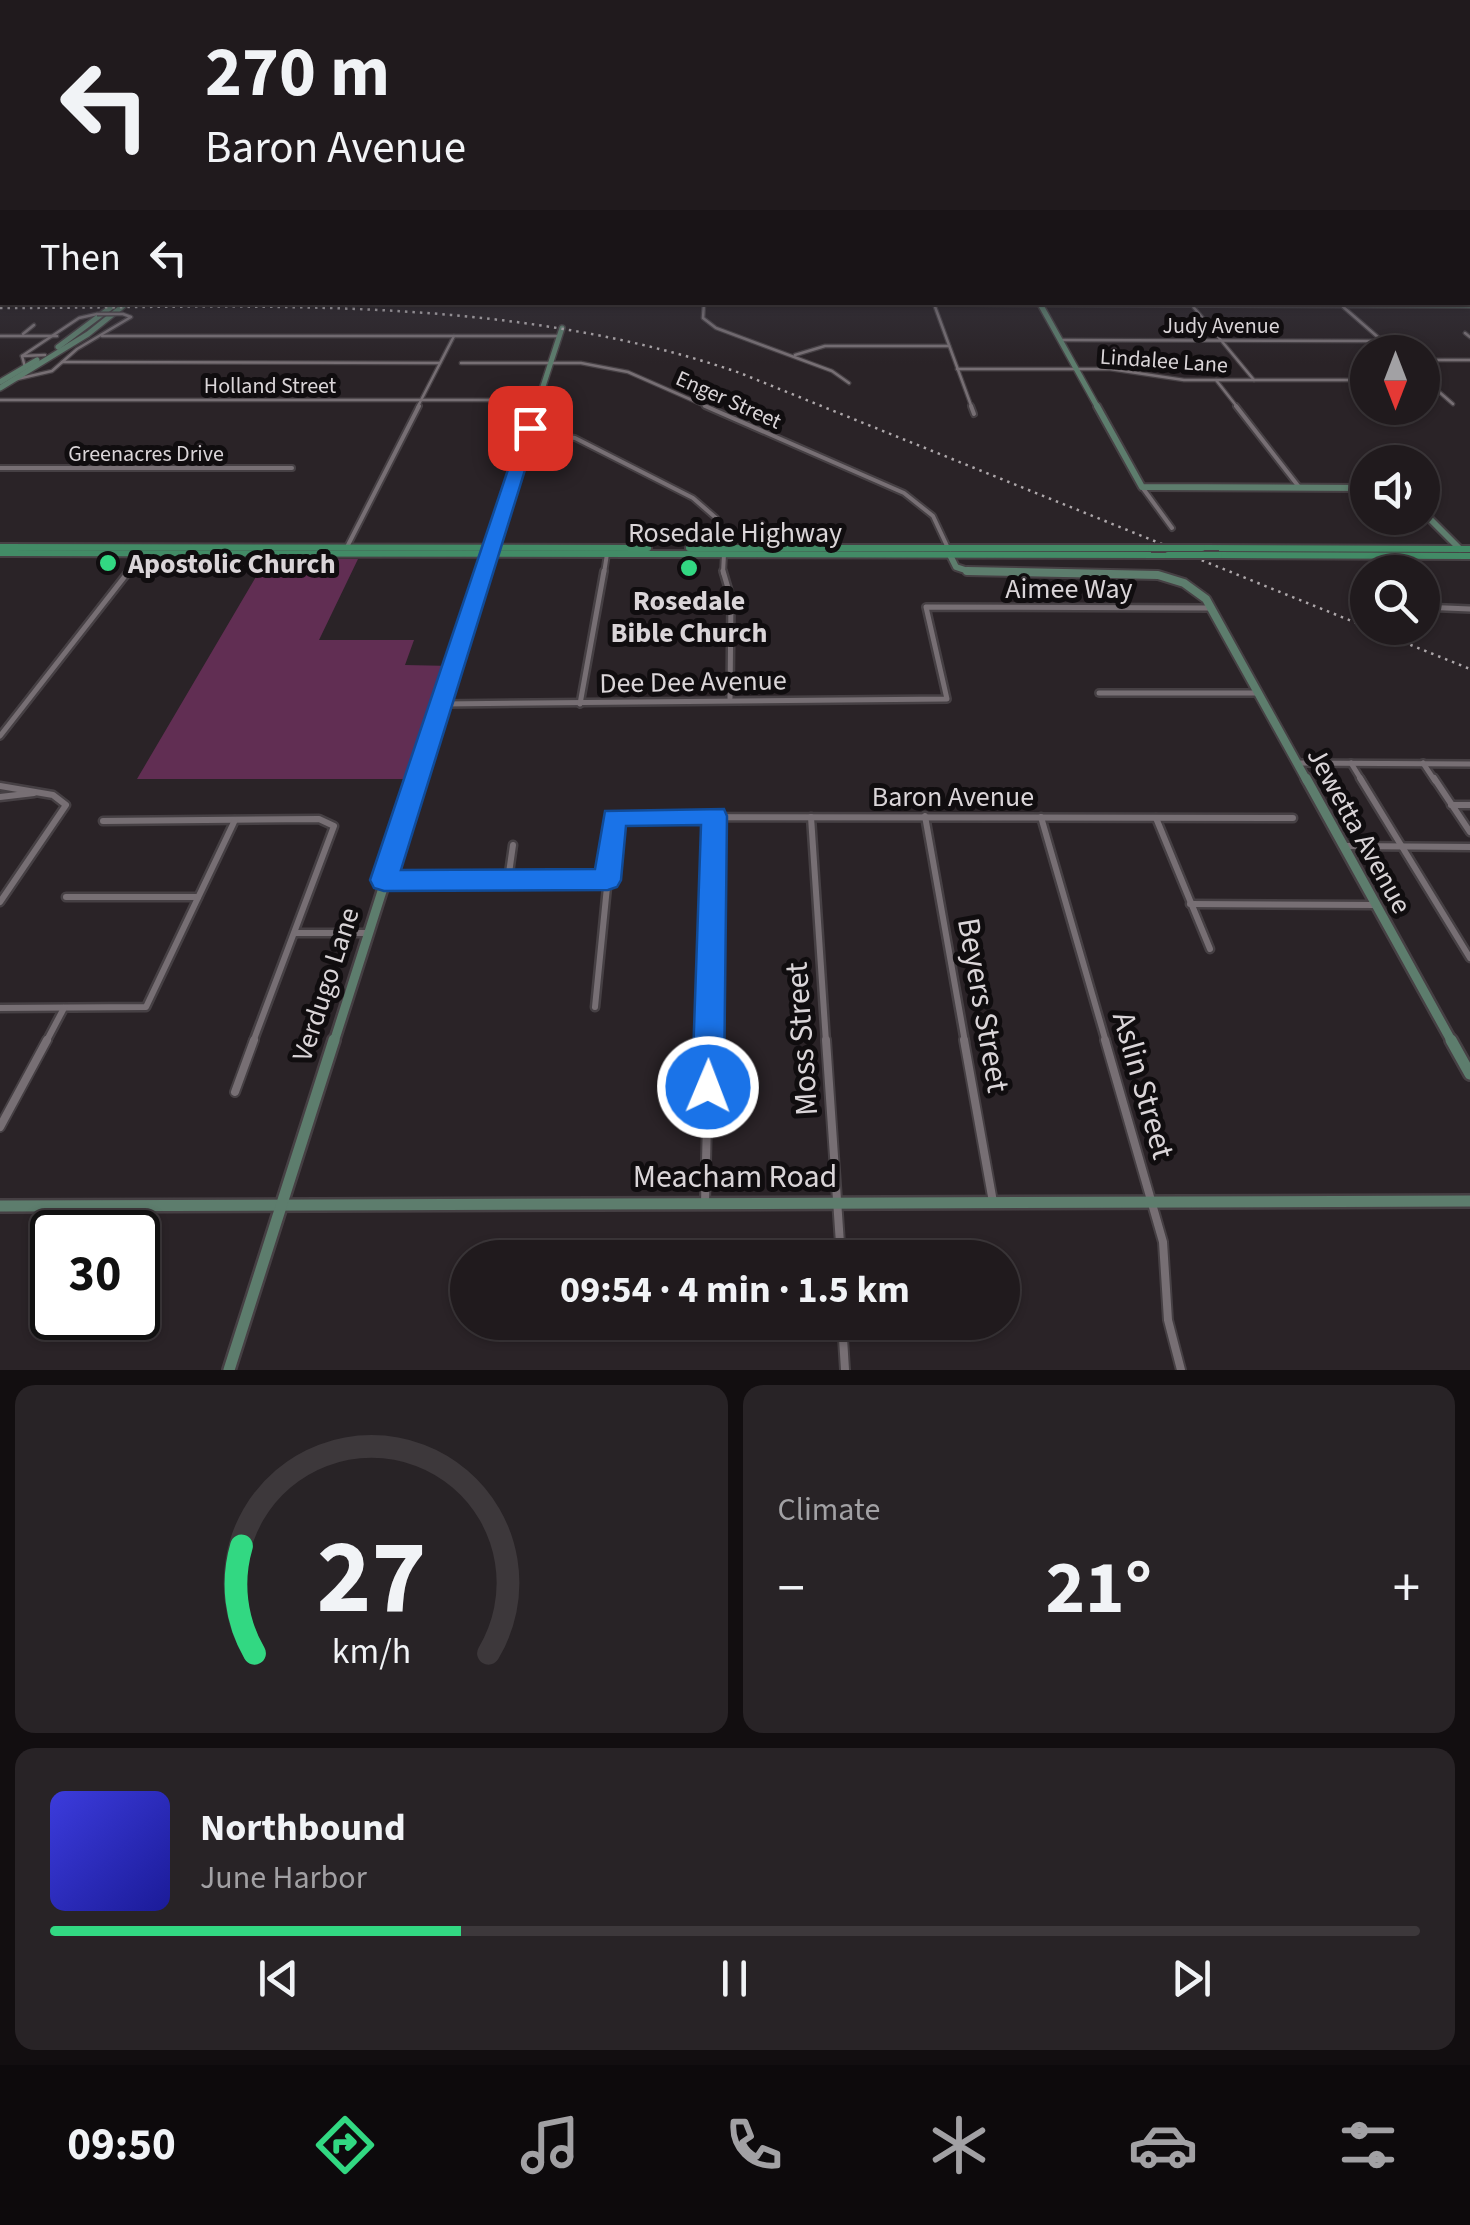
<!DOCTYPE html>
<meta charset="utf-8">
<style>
:root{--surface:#201a1d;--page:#282326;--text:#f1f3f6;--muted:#a2a1a4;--line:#3d383b;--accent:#32d882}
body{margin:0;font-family:"Source Sans 3",sans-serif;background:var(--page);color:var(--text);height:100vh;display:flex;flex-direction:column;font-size:38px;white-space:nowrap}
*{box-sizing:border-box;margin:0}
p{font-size:32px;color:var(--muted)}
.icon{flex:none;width:55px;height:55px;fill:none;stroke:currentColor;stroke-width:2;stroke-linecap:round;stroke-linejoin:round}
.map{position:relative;height:1370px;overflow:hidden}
.sheet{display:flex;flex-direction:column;gap:15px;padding:15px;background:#120e10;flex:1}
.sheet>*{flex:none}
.top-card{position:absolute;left:0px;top:0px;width:1470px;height:305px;box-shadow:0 2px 8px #0004,0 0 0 2px var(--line);background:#201a1d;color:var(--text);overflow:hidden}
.needle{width:65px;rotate:180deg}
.fabs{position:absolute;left:1350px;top:335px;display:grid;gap:20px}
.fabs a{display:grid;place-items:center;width:90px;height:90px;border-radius:50%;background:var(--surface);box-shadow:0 2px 8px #0004,0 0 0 2px var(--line);font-size:50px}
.speed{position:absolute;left:30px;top:1210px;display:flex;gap:20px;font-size:50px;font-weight:700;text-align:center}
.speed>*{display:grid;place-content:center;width:130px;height:130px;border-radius:50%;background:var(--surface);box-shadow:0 2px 8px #0004,0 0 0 2px var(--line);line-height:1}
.speed .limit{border:5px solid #111;border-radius:15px;background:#fff;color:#111}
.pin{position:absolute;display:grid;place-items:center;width:85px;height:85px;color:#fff;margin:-42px;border-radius:20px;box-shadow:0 5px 15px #0006}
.me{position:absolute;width:110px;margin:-55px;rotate:1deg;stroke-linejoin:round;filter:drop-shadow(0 0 8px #0008)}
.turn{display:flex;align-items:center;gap:35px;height:210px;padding:0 40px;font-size:45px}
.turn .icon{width:130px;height:130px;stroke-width:2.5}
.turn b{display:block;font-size:70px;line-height:85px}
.then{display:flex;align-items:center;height:95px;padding:0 40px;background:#0003;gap:20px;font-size:38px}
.big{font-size:75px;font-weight:700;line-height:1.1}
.sheet .card{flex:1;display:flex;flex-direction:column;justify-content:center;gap:15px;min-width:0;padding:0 35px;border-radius:20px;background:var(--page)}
.sheet .dial{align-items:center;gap:0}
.dial svg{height:260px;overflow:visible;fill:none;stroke:var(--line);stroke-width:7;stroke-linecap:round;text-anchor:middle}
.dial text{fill:var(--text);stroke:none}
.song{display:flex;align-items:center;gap:30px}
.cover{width:120px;height:120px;border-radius:15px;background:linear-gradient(135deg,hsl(240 70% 55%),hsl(240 70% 35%))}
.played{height:10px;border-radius:5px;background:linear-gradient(90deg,var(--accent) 30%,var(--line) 30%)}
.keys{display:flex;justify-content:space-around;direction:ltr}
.heat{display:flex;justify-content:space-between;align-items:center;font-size:55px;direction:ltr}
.sheet .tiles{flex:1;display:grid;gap:15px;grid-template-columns:1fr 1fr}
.card:last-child{grid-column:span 2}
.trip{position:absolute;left:450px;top:1240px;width:570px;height:100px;border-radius:50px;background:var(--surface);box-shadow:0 2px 8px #0004,0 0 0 2px var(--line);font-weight:700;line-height:100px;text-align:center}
.tab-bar{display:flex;height:160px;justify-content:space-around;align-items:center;background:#0d0a0c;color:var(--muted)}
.tab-bar .icon{width:70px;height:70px}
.tab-bar .selected{color:var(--accent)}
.tab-bar b{font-size:45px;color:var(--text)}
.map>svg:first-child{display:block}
.green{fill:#612e53}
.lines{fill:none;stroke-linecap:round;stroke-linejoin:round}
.street-far4-casing{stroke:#464044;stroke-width:5}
.street-far3-casing{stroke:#464044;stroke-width:8}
.street-far2-casing{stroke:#464044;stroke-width:10}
.street-far1-casing{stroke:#464044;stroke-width:11}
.street-casing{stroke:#464044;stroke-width:12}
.secondary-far4-casing{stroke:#464044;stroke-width:8}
.secondary-far3-casing{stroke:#464044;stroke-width:10}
.secondary-far2-casing{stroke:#464044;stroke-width:12}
.secondary-far1-casing{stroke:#464044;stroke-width:14}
.secondary-casing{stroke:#464044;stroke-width:16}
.primary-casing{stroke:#464044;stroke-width:10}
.street-far4{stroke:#776f74;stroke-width:2.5}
.street-far3{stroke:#776f74;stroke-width:4}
.street-far2{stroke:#776f74;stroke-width:5}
.street-far1{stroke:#776f74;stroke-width:6}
.street{stroke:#776f74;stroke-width:8}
.secondary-far4{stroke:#5d7d6d;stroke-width:5}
.secondary-far3{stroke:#5d7d6d;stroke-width:6}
.secondary-far2{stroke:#5d7d6d;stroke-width:8}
.secondary-far1{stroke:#5d7d6d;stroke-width:9}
.secondary{stroke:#5d7d6d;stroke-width:11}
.primary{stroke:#428b66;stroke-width:6}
.rail{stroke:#ada7aa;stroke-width:2.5;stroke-dasharray:2.5 5;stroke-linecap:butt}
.street-bridge-casing{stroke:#464044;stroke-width:5;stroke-linecap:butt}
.primary-bridge-casing{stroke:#464044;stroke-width:10;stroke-linecap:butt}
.street-bridge{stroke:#776f74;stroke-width:2.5}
.primary-bridge{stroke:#428b66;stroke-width:6}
.route{fill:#1a73e8;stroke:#114b97;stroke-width:2.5}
.poi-dot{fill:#32d882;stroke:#100d0f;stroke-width:4}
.labels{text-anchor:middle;stroke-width:10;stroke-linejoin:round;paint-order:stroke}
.far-street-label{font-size:22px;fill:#dad5d8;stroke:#100d0f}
.street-label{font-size:28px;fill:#dad5d8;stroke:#100d0f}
.poi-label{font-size:28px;font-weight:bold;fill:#dad5d8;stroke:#100d0f;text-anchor:start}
.near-street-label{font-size:32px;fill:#dad5d8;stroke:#100d0f}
</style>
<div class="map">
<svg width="1470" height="1370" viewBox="0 0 1470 1370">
<rect width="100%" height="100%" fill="#2a2327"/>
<!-- green -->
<polygon class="green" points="267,558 358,559 319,640 414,640 405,665 452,666 416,779 137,779"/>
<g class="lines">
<defs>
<g id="street-far4">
<polyline points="0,303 91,302"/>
<polyline points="704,303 703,318 716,328 832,371 849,383"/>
<polyline points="934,304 972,408"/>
<polyline points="1191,304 1254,380"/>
<polyline points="1341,305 1395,352"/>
<polyline points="1465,333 1470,337"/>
<polyline points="23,334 34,325"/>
<polyline points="0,336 57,336"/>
<polyline points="102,336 559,336"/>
<polyline points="1060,340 1382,341"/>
<polyline points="795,355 825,346 949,346"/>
<polyline points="22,356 79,318 97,314"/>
<polyline points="1422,360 1470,360"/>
<polyline points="62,362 440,363"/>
<polyline points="461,363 581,363 628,372 710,408"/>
<polyline points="25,367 22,356 45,355"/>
<polyline points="957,369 1110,369 1184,380 1368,380"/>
<polyline points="1422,377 1453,404"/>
<polyline points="17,379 52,371 77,349 131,317 123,314"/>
<polyline points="1216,380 1238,408"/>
<polyline points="0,400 539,400"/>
<polyline points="417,408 454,336"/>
</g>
<g id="street-far3">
<polyline points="705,406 904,493 933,516 948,548"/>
<polyline points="971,406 974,414"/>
<polyline points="1236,406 1299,487"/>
<polyline points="529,432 575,438 693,498 716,518 722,548"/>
<polyline points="0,468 292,468"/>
<polyline points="1142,487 1172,528"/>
<polyline points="347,547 419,406"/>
<polyline points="127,573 142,554"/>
<polyline points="604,573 607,554"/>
<polyline points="723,573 724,554"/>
</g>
<g id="street-far2">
<polyline points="723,571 731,598 730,698"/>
<polyline points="1422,607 1470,609"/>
<polyline points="1099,693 1258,693"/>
<polyline points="443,704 947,699 926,607 1211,608"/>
<polyline points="580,704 604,571"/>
<polyline points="0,736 129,571"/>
<polyline points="1297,763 1470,764"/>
<polyline points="1351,763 1362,781"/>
<polyline points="1423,763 1435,781"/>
</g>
<g id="street-far1">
<polyline points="1360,778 1470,958"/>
<polyline points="1434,778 1470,832"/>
<polyline points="0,786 53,795 66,805 0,902"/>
<polyline points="0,797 34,793"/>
<polyline points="1451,805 1470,805"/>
<polyline points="925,816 965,1042"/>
<polyline points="811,817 826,1042"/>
<polyline points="1041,817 1106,1042"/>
<polyline points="1156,818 1210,949"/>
<polyline points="103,821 319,819 334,826 253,1042"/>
<polyline points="1346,846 1470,847"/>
<polyline points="385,880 607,880"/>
<polyline points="508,880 513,845"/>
<polyline points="66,897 198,897"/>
<polyline points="1190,904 1376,905"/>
<polyline points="295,933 367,933"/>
<polyline points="595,1007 614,817 1293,818"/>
<polyline points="0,1008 146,1007 235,820"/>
<polyline points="46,1042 64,1008"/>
<polyline points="709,1042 714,816"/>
</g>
<g id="street">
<polyline points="826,1040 841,1258"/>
<polyline points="964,1040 993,1202"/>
<polyline points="1105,1040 1163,1242 1168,1320 1181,1370"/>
<polyline points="235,1092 254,1040"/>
<polyline points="0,1127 47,1040"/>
<polyline points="705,1203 709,1040"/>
<polyline points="842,1322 845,1370"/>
</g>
<g id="secondary-far4">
<polyline points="681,302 1470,305"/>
<polyline points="1039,302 1098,408"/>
<polyline points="58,347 118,302"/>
<polyline points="0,382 37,360"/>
<polyline points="0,388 88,334 128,302"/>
<polyline points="536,408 562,328"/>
</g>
<g id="secondary-far3">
<polyline points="1097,406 1142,487 1368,488"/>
<polyline points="1422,511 1460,549"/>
<polyline points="950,555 956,567 968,571 1073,573"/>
<polyline points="484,573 537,406"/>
</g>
<g id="secondary-far2">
<polyline points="967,571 1158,575 1184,583 1206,599 1307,781"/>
<polyline points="417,781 484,571"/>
</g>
<g id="secondary-far1">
<polyline points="1306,778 1452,1042"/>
<polyline points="334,1042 418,778"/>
</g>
<g id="secondary">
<polyline points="1451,1040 1470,1074"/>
<polyline points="0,1206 1470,1201"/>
<polyline points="229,1370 334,1040"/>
</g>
<g id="primary">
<polyline points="0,547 648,548"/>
<polyline points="689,548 1151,548"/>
<polyline points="1202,548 1470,549"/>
<polyline points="0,553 1168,555"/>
<polyline points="1219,555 1470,556"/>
</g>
</defs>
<!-- street-far4 casing -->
<use href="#street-far4" class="street-far4-casing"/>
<!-- street-far3 casing -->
<use href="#street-far3" class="street-far3-casing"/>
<!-- street-far2 casing -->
<use href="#street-far2" class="street-far2-casing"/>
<!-- street-far1 casing -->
<use href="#street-far1" class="street-far1-casing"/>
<!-- street casing -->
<use href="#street" class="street-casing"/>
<!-- secondary-far4 casing -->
<use href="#secondary-far4" class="secondary-far4-casing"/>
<!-- secondary-far3 casing -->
<use href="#secondary-far3" class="secondary-far3-casing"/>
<!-- secondary-far2 casing -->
<use href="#secondary-far2" class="secondary-far2-casing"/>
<!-- secondary-far1 casing -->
<use href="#secondary-far1" class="secondary-far1-casing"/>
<!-- secondary casing -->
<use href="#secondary" class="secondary-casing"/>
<!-- primary casing -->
<use href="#primary" class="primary-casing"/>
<!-- street-far4 -->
<use href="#street-far4" class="street-far4"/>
<!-- street-far3 -->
<use href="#street-far3" class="street-far3"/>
<!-- street-far2 -->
<use href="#street-far2" class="street-far2"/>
<!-- street-far1 -->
<use href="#street-far1" class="street-far1"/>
<!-- street -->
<use href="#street" class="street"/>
<!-- secondary-far4 -->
<use href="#secondary-far4" class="secondary-far4"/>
<!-- secondary-far3 -->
<use href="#secondary-far3" class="secondary-far3"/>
<!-- secondary-far2 -->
<use href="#secondary-far2" class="secondary-far2"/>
<!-- secondary-far1 -->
<use href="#secondary-far1" class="secondary-far1"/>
<!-- secondary -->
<use href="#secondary" class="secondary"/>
<!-- primary -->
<use href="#primary" class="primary"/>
<!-- rail -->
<path class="rail" d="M0 308C248 308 502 291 740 373L1470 669"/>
<defs>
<polyline id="street-bridge" points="97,314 123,314"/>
<g id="primary-bridge">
<polyline points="1151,548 1202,548"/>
<polyline points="1168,555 1219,555"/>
</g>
</defs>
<!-- street-bridge casing -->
<use href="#street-bridge" class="street-bridge-casing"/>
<!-- primary-bridge casing -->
<use href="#primary-bridge" class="primary-bridge-casing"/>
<!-- street-bridge -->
<use href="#street-bridge" class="street-bridge"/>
<!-- primary-bridge -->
<use href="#primary-bridge" class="primary-bridge"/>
</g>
<!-- sky -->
<linearGradient id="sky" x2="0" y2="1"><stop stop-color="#171315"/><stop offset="0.47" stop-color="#444552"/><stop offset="1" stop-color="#444552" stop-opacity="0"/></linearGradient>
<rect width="1470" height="363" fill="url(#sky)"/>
<!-- route -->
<polygon class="route" points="530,424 538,428 401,870 595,869 605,811 724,809 727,816 724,1087 720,1097 708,1102 696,1097 692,1087 701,825 626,826 621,880 617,887 608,890 384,891 374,888 370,880 522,428"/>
<!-- markers -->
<g class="poi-dot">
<circle cx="108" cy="563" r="10"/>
<circle cx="689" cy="568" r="10"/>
</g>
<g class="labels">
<!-- far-street labels -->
<g class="far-street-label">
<text x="1221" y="333">Judy Avenue</text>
<text transform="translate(1164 360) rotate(4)" y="8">Lindalee Lane</text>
<text x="270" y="393">Holland Street</text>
<text transform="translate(729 399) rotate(24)" y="8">Enger Street</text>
<text x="146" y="461">Greenacres Drive</text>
</g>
<!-- street labels -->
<g class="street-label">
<text x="735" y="542">Rosedale Highway</text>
<text x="1069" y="598">Aimee Way</text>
<text transform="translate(693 681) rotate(-1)" y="10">Dee Dee Avenue</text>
<text x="953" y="806">Baron Avenue</text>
<text transform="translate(1360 830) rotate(61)" y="10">Jewetta Avenue</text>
<text transform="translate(325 984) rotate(-72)" y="10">Verdugo Lane</text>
</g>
<!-- poi labels -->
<g class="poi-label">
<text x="128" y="573">Apostolic Church</text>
<text x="689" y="610" text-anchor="middle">Rosedale<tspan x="689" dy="32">Bible Church</tspan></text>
</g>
<!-- near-street labels -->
<g class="near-street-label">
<text transform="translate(984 1005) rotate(80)" y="11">Beyers Street</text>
<text transform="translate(801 1039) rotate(-94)" y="11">Moss Street</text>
<text transform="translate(1144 1085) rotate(74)" y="11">Aslin Street</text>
<text x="735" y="1187">Meacham Road</text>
</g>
</g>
</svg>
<div class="fabs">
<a><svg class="needle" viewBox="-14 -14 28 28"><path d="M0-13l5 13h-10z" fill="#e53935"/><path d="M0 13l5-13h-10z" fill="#a2a1a4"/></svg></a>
<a><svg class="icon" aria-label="sound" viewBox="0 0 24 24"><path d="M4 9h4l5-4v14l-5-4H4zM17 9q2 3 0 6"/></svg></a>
<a><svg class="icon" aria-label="search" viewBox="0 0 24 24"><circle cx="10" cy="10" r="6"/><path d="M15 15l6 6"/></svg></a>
</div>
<div class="speed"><div class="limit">30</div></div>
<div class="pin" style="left:530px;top:428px;background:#d93025"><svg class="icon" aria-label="arrive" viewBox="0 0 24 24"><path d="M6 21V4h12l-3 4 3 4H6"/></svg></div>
<svg class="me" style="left:708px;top:1087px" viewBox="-20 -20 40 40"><circle r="17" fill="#1a73e8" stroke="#fff" stroke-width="3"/><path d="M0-11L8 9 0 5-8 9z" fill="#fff"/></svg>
<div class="trip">09:54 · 4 min · 1.5 km</div>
<div class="top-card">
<div class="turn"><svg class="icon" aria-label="left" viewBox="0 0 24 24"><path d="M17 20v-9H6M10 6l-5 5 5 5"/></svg><div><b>270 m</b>Baron Avenue</div></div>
<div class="then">Then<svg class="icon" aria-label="left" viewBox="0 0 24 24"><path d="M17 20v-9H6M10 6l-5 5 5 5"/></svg></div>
</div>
</div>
<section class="sheet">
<div class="tiles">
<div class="card dial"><svg viewBox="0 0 100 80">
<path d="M14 69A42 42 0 1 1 86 69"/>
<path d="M14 69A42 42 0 0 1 10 36" stroke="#32d882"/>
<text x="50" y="56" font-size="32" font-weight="700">27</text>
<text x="50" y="72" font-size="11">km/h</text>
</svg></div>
<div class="card"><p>Climate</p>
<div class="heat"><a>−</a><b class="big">21°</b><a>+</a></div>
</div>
<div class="card">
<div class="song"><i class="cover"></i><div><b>Northbound</b><p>June Harbor</p></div></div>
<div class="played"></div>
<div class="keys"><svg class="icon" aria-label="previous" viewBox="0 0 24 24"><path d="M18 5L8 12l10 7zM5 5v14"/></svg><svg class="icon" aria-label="pause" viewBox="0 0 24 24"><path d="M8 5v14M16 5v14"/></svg><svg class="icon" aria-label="next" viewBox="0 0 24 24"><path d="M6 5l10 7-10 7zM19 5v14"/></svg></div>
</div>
</div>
</section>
<nav class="tab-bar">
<b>09:50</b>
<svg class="icon selected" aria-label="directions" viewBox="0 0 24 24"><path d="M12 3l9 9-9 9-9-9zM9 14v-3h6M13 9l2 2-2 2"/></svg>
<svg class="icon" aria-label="music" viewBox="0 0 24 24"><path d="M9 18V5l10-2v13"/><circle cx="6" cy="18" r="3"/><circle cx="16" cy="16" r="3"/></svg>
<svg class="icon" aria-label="phone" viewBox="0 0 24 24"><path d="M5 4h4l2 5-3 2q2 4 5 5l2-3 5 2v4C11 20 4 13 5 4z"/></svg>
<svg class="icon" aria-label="climate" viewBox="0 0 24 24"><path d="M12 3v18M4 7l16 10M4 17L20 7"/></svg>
<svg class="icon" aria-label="car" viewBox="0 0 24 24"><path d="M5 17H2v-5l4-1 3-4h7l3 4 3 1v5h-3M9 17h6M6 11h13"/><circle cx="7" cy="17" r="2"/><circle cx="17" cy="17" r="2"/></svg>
<svg class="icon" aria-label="filters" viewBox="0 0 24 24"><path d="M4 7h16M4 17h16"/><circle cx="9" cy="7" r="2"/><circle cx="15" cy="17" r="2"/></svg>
</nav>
